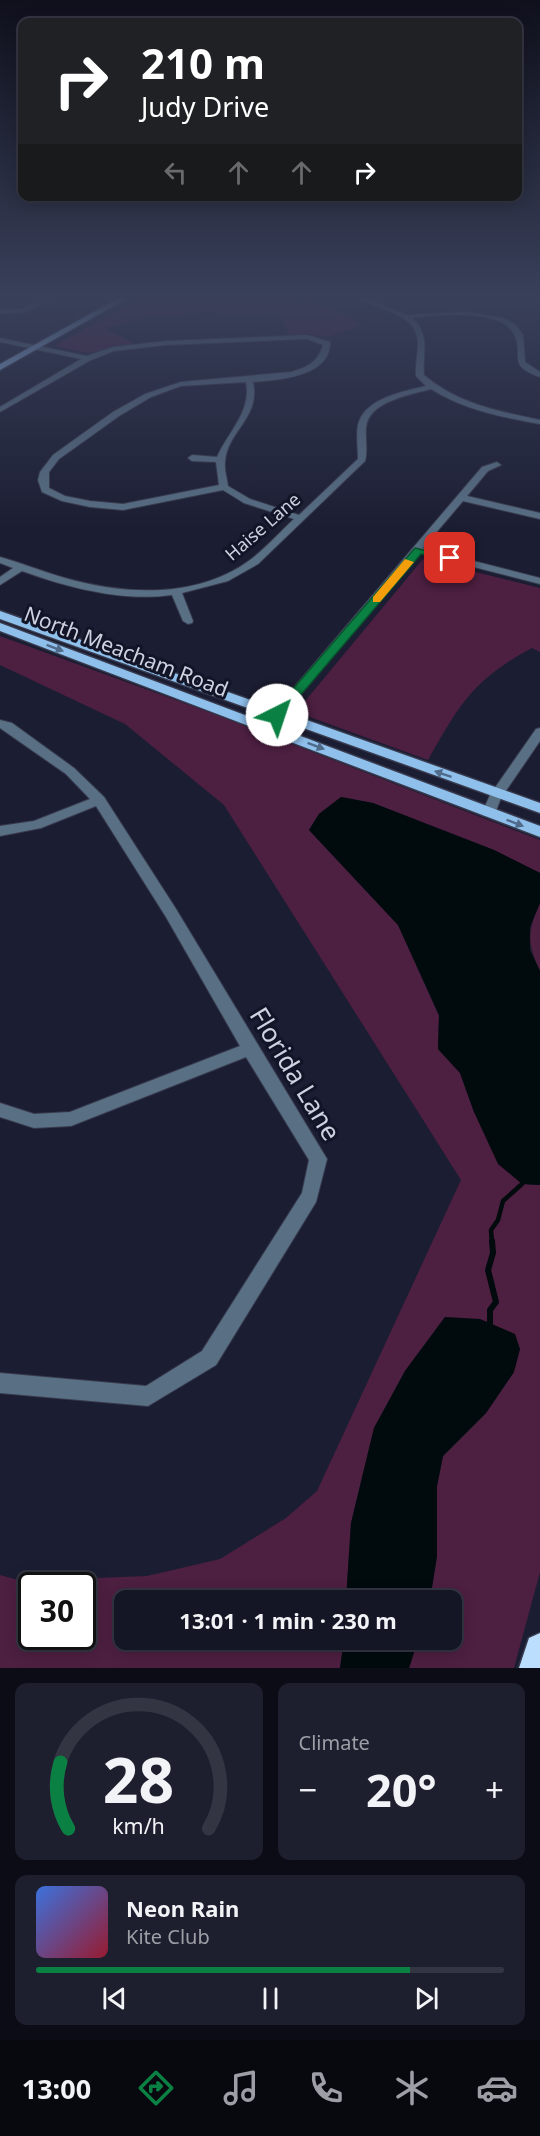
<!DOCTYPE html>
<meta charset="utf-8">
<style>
:root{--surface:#141626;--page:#1d1f2e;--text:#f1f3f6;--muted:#9d9fa7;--line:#333543;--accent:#0b8043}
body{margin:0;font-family:"Noto Sans",sans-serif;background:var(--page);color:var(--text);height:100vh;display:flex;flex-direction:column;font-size:22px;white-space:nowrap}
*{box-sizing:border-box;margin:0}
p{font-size:20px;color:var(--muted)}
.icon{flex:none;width:33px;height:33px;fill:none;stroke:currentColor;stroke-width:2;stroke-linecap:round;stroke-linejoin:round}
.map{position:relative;height:1668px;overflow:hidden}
.details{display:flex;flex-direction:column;gap:15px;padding:15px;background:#0b0c15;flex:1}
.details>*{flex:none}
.hud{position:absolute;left:18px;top:18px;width:504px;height:183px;border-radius:12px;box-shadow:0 3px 15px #0003,0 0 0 2px var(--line);background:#202124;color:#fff;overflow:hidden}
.speed{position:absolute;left:18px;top:1572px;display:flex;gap:12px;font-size:30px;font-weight:700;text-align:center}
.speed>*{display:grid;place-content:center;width:78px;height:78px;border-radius:50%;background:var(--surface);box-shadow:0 3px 15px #0003,0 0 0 2px var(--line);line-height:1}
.speed .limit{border:3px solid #111;border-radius:9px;background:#fff;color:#111}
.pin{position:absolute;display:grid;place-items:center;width:51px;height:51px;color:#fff;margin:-26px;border-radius:12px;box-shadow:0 3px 9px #0006}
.me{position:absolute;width:66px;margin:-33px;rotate:41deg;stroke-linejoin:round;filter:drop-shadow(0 0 4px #0008)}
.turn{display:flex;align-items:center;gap:21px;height:126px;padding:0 24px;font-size:27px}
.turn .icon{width:78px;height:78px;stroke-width:2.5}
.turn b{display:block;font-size:42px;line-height:51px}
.lanes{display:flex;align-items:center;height:57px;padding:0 24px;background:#0003;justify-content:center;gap:30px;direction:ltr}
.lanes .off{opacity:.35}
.big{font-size:45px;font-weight:700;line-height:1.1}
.details .widget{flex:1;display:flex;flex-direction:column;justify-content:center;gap:9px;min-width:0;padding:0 21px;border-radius:12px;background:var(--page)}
.details .dial{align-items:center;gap:0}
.dial svg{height:156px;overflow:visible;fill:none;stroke:var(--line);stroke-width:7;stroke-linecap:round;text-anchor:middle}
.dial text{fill:var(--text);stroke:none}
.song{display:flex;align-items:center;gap:18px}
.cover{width:72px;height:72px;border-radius:9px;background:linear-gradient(135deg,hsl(220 70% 55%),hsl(350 70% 35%))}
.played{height:6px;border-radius:3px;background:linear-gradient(90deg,var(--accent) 80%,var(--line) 80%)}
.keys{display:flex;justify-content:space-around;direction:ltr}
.heat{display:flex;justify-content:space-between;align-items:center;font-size:33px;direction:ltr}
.details .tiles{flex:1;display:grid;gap:15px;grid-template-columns:1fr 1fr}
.widget:last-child{grid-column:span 2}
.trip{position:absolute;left:114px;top:1590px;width:348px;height:60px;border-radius:12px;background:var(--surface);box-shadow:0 3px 15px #0003,0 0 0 2px var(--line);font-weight:700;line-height:60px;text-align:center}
.menu{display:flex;height:96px;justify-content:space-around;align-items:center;background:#08090f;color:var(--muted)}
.menu .icon{width:42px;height:42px}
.menu .on{color:var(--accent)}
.menu b{font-size:27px;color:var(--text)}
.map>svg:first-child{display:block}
.green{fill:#4d1f41;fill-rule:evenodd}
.water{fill:#010a0d}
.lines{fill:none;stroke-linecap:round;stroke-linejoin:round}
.stream-far2{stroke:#010a0d;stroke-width:2}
.stream-far1{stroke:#010a0d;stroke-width:4.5}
.stream{stroke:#010a0d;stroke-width:6}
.minor-casing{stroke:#383a4e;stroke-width:2}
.major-casing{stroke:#383a4e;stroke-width:3}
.highway-casing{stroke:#383a4e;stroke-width:3}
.minor{fill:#586f84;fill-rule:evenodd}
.major{fill:#8fc0ec;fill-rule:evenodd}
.highway{fill:#bbdefe;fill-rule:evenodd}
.oneway{fill:#506a8a}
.route{fill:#0b8043;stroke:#07532c;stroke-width:1.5}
.slow{fill:#f59e0b}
.labels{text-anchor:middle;stroke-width:6;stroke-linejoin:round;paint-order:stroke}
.far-street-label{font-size:18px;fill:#ced1df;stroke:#121428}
.street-label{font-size:21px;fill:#ced1df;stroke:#121428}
.near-street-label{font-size:26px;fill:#ced1df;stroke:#121428}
</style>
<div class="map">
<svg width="540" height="1668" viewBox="0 0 540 1668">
<rect width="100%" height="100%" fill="#1b1d32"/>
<!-- green -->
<g class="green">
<polygon points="138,299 310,299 364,325 327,337 308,334 289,335 282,318 277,313 226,315 214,311 184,313 184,316 145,318 105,328 133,343 88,353 54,346"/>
<path d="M423 559 540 588V652L532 648C474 679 459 705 428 760L296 712Z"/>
<path d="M0 636 214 714 540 840V873L494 850 373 803 341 797 319 814 309 830 398 925 439 1016 438 1049 460 1073 474 1112 522 1184 540 1185V1572L514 1668H409L418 1640H452V1600H430L437 1556V1486L443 1456 486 1413 514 1372 445 1317 405 1371 374 1428 351 1523 346 1600H124V1640H344L340 1668H0V1575L22 1581 147 1576 220 1559 286 1518 317 1491 461 1180 224 805 125 724 0 665ZM32 1586H82V1636H32Z"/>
<path d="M540 903V971C527 943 527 932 540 903Z"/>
</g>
<!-- water -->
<g class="water">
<polygon points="341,797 373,803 494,850 540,873 540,903 530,927 530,950 540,971 540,1185 522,1184 498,1164 474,1112 460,1073 438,1049 439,1015 398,925 309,830 319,814"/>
<polygon points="445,1317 480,1319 515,1334 520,1349 514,1372 486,1413 443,1456 437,1486 437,1556 430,1600 346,1600 351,1523 374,1428 405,1371"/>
<polygon points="344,1640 418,1640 409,1668 340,1668"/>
</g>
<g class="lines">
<!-- stream-far2 -->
<polyline class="stream-far2" points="299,299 302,300"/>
<!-- stream-far1 -->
<polyline class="stream-far1" points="492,1242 491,1230 498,1220 503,1201 522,1184"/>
<!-- stream -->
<polyline class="stream" points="490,1323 490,1310 496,1302 488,1270 493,1253 492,1241"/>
<defs>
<g id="minor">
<polygon points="44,299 52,299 25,312 0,314 0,310 22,309"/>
<path d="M360 299H368L407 315 467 312 503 318 515 324 523 335 525 362 540 372V377C505 365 525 355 514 334 501 308 436 315 412 318 431 335 422 354 424 375 458 404 498 411 540 420V424C502 417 464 410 431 389 410 395 368 401 366 428 365 439 368 451 365 461L258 564 228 581 182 593 193 621 192 623 188 624 183 621 172 595C123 602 69 588 22 571L0 585V577L13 568 0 563V557C22 563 43 572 65 578 125 595 197 599 250 560 266 548 280 532 294 519L244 503 223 490 123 510 90 507 62 501 42 492 38 480 40 472 53 455 113 412 145 394 181 382 291 372C308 367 318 362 323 345L307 339 166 345 114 351 91 360 0 412V407L81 359 0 342V338L87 356 113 347 166 341 307 335 330 342C331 377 278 380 253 382 261 418 227 431 225 462 224 470 227 478 228 486L250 499 299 515 358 459C358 448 356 435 358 425 364 398 405 391 426 386L416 376C415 365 418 354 418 342 416 312 379 311 360 299ZM246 382C252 411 228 432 217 457L192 455 188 458 192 461 216 462 219 485 123 504 90 501 65 496 49 488V472L59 459 119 416 151 397 181 386Z"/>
<polygon points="497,462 501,465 488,471 467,496 540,513 540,519 463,501 423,548 540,578 540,584 419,553 270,731 262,731 260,728 262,725 482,467"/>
<polygon points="0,720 12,723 74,768 104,797 176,909 327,1159 316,1202 216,1365 148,1406 0,1393 0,1373 146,1386 202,1351 302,1193 309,1160 246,1057 71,1126 34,1128 0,1117 0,1103 34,1114 70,1112 240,1046 166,917 96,806 41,828 0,836 0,826 34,821 90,799 66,774 0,728"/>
<polygon points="540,728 540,741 501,798 494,816 484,816 482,813 490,795 536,729"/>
</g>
<g id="major">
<polygon points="117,299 126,299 0,370 0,364"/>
<polygon points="0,611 540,803 540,813 0,619"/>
<polygon points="0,623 540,826 540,837 0,631"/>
</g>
<polygon id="highway" points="540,1633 540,1668 519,1668 529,1638"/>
</defs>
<!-- minor casing -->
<use href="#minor" class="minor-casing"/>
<!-- major casing -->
<use href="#major" class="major-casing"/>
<!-- highway casing -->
<use href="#highway" class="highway-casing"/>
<!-- minor -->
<use href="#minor" class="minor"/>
<!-- major -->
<use href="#major" class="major"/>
<!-- highway -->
<use href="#highway" class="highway"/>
</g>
<!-- one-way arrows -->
<defs><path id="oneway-solid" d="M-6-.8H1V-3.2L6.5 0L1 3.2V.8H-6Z" transform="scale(1.5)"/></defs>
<g class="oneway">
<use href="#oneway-solid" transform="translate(55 648) rotate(21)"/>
<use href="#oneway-solid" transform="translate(316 746) rotate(21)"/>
<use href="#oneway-solid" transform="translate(443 774) rotate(-161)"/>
<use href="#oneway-solid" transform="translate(515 823) rotate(21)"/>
</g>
<!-- sky -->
<linearGradient id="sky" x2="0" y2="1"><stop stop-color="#0f101c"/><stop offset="0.56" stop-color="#39405a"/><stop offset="1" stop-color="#39405a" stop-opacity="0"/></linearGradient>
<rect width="540" height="532" fill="url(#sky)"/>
<!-- route -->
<polygon class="route" points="415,548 456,558 450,561 421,554 281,718 273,718 273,712"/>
<!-- slow -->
<polygon class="slow" points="405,559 414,562 380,602 373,602 373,597"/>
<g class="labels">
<!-- far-street labels -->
<g class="far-street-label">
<text transform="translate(263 527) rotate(-41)" y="6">Haise Lane</text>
</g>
<!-- street labels -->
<g class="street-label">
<text transform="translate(126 652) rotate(21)" y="7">North Meacham Road</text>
</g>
<!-- near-street labels -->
<g class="near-street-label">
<text transform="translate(295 1074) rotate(59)" y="9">Florida Lane</text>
</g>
</g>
</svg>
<div class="speed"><div class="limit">30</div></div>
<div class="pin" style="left:450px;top:558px;background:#d93025"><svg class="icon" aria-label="arrive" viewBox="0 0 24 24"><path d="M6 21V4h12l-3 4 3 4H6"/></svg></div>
<svg class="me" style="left:277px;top:715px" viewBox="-20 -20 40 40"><circle r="19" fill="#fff"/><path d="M0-13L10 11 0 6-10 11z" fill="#0b8043"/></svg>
<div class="trip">13:01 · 1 min · 230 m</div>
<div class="hud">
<div class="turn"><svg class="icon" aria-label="right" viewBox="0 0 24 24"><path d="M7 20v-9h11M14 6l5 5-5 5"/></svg><div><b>210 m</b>Judy Drive</div></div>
<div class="lanes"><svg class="icon off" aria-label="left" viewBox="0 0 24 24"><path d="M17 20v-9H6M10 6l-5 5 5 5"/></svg><svg class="icon off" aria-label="ahead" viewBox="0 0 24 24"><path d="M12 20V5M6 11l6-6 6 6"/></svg><svg class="icon off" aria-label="ahead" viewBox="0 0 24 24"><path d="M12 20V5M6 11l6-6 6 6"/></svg><svg class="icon" aria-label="right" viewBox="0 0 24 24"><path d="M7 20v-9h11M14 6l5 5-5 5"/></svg></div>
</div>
</div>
<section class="details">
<div class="tiles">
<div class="widget dial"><svg viewBox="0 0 100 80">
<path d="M14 69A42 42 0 1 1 86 69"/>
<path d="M14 69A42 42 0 0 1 10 35" stroke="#0b8043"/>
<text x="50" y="56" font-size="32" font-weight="700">28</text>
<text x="50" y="72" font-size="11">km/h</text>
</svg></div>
<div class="widget"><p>Climate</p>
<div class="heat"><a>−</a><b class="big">20°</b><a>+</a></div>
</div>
<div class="widget">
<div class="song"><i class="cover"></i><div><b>Neon Rain</b><p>Kite Club</p></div></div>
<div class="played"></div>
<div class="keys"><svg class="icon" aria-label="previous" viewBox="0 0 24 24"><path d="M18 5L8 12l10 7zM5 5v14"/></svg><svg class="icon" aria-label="pause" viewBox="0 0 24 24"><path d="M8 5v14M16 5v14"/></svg><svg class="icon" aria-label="next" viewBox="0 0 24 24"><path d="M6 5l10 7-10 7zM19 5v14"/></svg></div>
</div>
</div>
</section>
<nav class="menu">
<b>13:00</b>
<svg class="icon on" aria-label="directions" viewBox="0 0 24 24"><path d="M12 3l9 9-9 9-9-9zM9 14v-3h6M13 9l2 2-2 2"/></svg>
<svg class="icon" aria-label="music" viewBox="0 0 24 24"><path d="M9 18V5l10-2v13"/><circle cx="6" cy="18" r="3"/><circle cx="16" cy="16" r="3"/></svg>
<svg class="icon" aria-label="phone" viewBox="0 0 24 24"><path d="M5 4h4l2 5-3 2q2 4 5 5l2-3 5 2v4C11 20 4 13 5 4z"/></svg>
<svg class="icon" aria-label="climate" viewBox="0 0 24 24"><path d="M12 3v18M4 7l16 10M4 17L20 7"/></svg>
<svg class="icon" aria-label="car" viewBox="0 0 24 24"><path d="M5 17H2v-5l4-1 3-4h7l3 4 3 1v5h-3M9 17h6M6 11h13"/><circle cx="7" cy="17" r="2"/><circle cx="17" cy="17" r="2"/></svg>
</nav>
